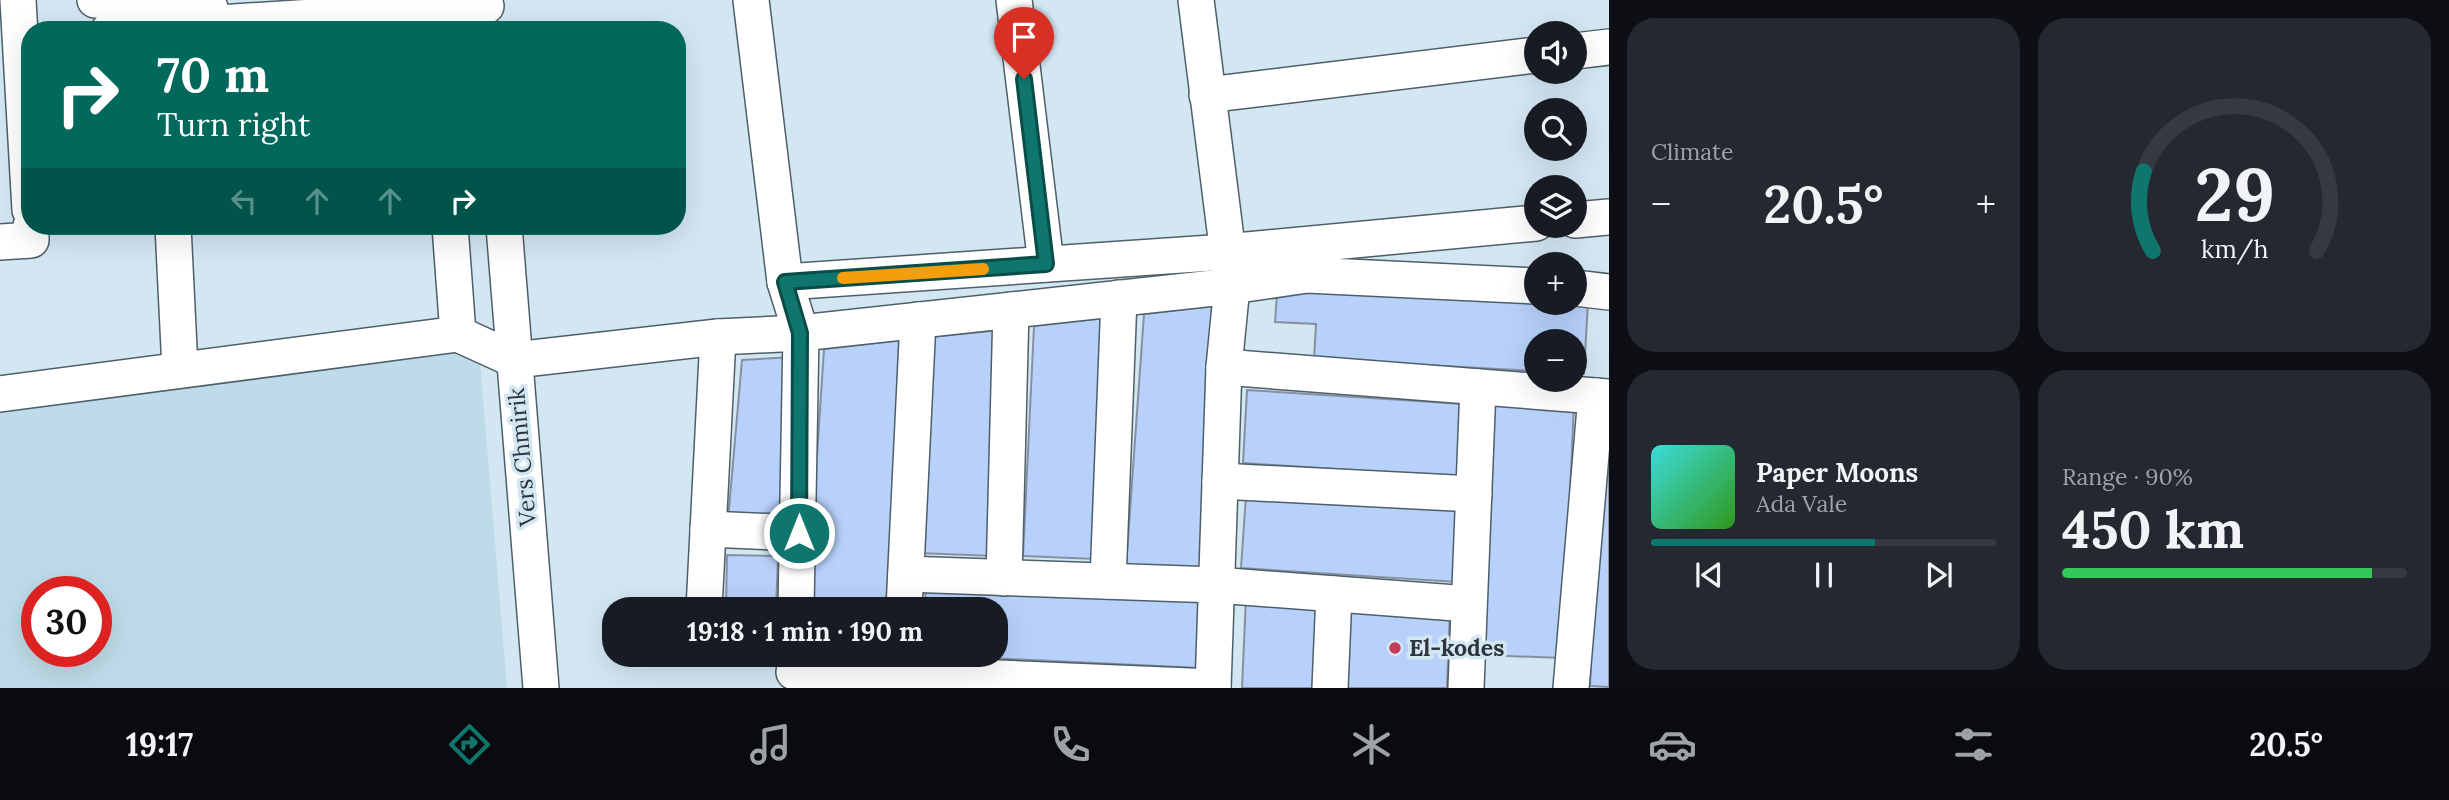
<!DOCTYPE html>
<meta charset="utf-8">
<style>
:root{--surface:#171b24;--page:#242831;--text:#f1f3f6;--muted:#9ea1a6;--line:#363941;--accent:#0f766e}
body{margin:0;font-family:Lora,serif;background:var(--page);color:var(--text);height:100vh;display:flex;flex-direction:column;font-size:26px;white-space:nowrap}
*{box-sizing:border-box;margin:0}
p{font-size:23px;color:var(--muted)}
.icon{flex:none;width:38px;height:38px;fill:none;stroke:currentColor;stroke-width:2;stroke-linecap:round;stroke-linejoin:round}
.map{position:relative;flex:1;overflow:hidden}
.side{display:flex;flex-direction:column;gap:18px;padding:18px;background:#0d0f14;width:840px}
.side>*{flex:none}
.hud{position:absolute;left:21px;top:21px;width:665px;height:214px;border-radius:28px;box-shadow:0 7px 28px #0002;background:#00695c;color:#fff;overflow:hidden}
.tools{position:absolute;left:1524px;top:21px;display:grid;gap:14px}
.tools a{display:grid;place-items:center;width:63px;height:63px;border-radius:50%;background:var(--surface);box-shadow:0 7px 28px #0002;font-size:35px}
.speed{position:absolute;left:21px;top:576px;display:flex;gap:14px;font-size:35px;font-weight:700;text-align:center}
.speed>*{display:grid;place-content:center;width:91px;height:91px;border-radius:50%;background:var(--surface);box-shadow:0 7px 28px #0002;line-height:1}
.speed .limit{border:10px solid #d22;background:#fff;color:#111}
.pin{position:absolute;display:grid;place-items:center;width:60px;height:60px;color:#fff;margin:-72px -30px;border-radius:50% 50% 50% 0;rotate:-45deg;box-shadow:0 0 7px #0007}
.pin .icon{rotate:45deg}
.me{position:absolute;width:77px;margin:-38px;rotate:0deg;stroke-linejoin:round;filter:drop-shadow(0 0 5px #0008)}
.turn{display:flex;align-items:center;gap:24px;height:147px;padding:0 21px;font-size:32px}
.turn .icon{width:91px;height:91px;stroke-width:2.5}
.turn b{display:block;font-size:49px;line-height:60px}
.lanes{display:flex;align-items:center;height:66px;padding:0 21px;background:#0003;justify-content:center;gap:35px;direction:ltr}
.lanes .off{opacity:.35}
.big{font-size:52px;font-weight:700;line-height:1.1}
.side .tile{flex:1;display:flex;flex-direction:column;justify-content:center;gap:10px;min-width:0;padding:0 24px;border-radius:28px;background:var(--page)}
.side .dial{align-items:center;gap:0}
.dial svg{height:182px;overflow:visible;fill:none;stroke:var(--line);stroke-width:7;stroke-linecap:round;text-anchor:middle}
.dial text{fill:var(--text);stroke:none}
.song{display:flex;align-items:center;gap:21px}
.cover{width:84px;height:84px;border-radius:10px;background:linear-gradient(135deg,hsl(180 70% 55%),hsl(110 70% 35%))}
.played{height:7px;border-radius:4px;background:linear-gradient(90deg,var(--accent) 65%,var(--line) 65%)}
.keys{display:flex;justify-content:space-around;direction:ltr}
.heat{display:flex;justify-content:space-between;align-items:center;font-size:38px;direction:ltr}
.charge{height:10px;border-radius:5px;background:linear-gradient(90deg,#34c759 90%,var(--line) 0)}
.side .tiles{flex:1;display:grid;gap:18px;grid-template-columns:repeat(2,1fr)}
.trip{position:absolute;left:602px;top:597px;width:406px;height:70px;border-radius:28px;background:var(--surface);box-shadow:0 7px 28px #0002;font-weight:700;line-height:70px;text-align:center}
.tab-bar{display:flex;height:112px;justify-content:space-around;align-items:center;background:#090b0e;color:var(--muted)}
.tab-bar .icon{width:49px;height:49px}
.tab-bar .on{color:var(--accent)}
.tab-bar b{font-size:32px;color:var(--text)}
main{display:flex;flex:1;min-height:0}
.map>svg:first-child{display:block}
.built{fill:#bfdbe9;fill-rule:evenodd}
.building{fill:#b7d1fa;stroke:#8690a0;stroke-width:2}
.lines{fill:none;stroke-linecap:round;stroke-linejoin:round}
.minor-casing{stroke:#4e5f69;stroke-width:38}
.minor{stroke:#fff;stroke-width:35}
.route-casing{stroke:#0a4d48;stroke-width:18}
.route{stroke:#0f766e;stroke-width:12}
.slow{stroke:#f59e0b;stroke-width:12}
.poi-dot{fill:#c83960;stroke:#d3e7f3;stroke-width:2.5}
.labels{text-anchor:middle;stroke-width:7;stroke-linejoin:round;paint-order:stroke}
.street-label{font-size:23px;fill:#2e353a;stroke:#d3e7f3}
.poi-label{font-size:23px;font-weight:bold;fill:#2e353a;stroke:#d3e7f3;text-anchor:start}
</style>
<main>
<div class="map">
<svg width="1609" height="688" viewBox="0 0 1609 688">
<rect width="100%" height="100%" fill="#d3e7f3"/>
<!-- built -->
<path class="built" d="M479 349 507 688H0V409ZM37 592H96V651H37Z"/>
<!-- building -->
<g class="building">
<polygon points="1315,286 1536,303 1588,301 1584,374 1575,373 1575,341 1536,341 1536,371 1314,359 1316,324 1275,322 1277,294"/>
<polygon points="1214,306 1201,570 1126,567 1144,314"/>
<polygon points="1106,318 1096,559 1023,556 1034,326"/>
<polygon points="1002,330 994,556 918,553 930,337"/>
<polygon points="903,340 886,609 807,609 824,349"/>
<polygon points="791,357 782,523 728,520 742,360"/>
<polygon points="1247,390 1463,404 1458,477 1243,463"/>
<polygon points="1494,399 1574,403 1563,658 1482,655"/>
<polygon points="1602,405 1609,405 1609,687 1590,686"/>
<polygon points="1246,495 1462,509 1457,582 1241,568"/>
<polygon points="727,555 778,556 776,609 726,609"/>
<polygon points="926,583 1204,596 1201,668 923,655 996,654 996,609 925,609"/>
<polygon points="1246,597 1321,601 1318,688 1242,688"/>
<polygon points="1343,601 1450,608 1447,688 1341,688"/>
<polygon points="725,654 775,654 775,665 724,664"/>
</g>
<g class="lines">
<defs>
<g id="minor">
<polyline points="18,0 30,210"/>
<polyline points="95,0 161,2 210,8"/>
<polyline points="751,0 785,282 801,333 796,609"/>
<polyline points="1014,0 1046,264"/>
<polyline points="1196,0 1232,286 1224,367 1213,688"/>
<polyline points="109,30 486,6"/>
<polyline points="1575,51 1609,47"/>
<polyline points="1207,95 1536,55"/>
<polyline points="1575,220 1609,217"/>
<polyline points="173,226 180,369"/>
<polyline points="450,226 458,334 515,360 718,337 801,333 1232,286 1307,275 1536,286"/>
<polyline points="504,226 541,688"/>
<polyline points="0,242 31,240 31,226"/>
<polyline points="785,282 1226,252 1536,223"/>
<polyline points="1575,288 1609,292"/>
<polyline points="1224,367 1609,397"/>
<polyline points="0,394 458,334"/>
<polyline points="1220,481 1474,494"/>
<polyline points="708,529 799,533"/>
<polyline points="906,574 1216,585 1469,604"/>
<polyline points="1004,578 1011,310"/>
<polyline points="1108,581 1119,298"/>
<polyline points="704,609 718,337"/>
<polyline points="904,609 918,320"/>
<polyline points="794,672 901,674 1213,687"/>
<polyline points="1330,688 1334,594"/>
<polyline points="1466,688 1478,387"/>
<polyline points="1571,688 1596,396"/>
</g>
</defs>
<!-- minor casing -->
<use href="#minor" class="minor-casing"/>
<!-- minor -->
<use href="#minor" class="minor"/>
</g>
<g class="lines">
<defs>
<polyline id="route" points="799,533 800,333 785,282 1046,264 1024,79"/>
</defs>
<!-- route casing -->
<use href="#route" class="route-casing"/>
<!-- route -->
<use href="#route" class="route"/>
<!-- slow -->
<polyline class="slow" points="843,278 983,269"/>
</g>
<!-- markers -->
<circle class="poi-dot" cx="1395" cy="648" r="7"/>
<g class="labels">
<!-- street labels -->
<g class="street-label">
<text transform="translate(522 457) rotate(-95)" y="8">Vers Chmirik</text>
</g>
<!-- poi labels -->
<g class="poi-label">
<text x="1409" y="656">El-kodes</text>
</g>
</g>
</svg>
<div class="tools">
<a><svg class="icon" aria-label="sound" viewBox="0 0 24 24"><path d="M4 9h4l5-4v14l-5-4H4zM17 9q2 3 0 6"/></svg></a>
<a><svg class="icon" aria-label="search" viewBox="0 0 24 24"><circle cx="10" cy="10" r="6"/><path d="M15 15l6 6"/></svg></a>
<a><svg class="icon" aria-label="layers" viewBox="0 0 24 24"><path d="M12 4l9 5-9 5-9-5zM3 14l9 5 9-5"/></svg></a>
<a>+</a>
<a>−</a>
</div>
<div class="speed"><div class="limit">30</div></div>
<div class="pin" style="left:1024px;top:79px;background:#d93025"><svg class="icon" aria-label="arrive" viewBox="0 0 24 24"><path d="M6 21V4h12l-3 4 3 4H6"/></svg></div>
<svg class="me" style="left:799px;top:533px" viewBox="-20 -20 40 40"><circle r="17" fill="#0f766e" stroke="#fff" stroke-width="3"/><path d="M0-11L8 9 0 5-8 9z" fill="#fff"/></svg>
<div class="trip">19:18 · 1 min · 190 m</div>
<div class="hud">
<div class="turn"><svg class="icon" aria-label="right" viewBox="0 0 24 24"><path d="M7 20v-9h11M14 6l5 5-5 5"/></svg><div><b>70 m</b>Turn right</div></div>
<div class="lanes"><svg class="icon off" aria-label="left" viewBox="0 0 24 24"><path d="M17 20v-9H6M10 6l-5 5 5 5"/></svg><svg class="icon off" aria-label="ahead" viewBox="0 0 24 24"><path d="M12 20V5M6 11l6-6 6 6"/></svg><svg class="icon off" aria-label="ahead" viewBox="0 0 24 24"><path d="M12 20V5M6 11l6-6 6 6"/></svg><svg class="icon" aria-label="right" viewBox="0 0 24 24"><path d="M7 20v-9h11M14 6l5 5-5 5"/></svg></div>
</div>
</div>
<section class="side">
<div class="tiles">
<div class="tile"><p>Climate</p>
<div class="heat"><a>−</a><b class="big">20.5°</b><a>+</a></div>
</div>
<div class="tile dial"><svg viewBox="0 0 100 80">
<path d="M14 69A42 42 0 1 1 86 69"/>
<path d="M14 69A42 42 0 0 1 10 34" stroke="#0f766e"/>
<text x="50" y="56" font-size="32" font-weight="700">29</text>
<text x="50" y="72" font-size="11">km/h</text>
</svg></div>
<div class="tile">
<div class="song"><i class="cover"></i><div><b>Paper Moons</b><p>Ada Vale</p></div></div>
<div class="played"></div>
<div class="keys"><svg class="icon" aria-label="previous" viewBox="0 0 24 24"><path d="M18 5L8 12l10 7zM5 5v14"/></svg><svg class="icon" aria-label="pause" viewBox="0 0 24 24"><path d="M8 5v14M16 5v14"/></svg><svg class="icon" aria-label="next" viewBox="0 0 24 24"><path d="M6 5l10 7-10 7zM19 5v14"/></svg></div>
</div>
<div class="tile"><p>Range · 90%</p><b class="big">450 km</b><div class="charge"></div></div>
</div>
</section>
</main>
<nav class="tab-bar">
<b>19:17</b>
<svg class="icon on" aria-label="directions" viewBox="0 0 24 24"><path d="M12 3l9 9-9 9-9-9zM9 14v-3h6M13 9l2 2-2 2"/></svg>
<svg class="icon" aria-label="music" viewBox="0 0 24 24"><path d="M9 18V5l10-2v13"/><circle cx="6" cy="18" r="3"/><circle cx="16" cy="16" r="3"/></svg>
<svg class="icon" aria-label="phone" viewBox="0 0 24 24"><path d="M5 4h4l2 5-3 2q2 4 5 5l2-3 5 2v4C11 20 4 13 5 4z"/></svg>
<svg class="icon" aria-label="climate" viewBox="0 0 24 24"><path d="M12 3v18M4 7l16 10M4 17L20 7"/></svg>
<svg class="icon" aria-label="car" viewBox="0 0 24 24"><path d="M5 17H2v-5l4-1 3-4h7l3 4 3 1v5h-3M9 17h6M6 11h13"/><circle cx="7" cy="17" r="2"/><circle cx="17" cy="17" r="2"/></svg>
<svg class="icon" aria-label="filters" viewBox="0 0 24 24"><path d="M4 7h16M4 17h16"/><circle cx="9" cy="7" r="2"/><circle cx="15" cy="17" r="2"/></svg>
<b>20.5°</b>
</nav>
